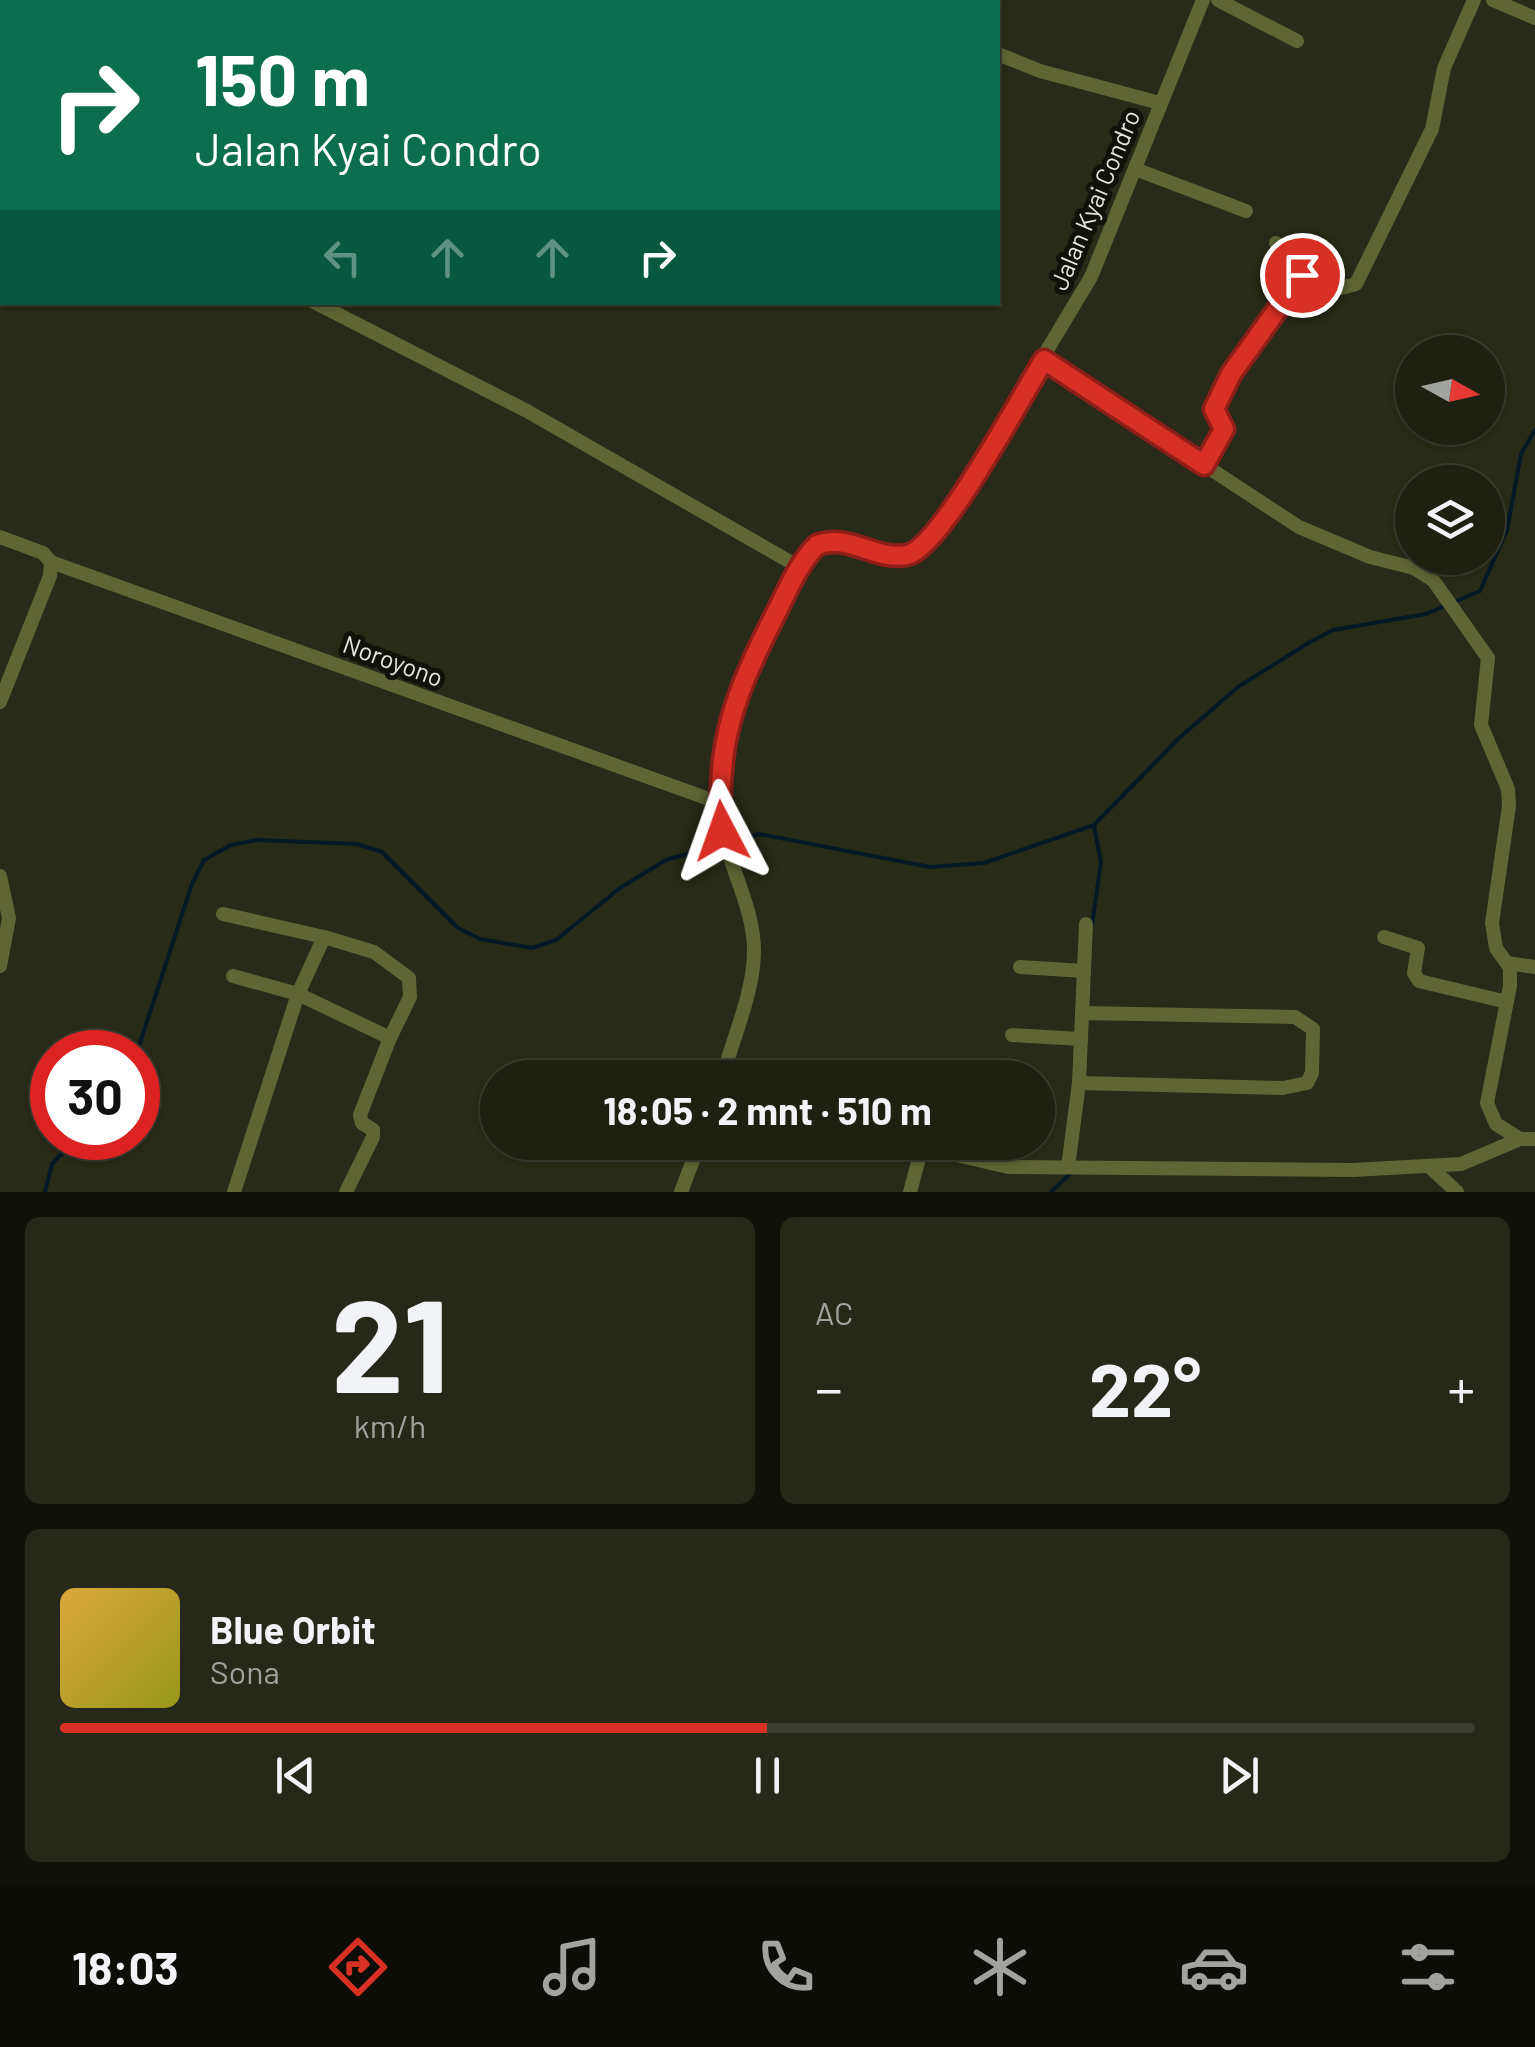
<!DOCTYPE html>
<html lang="id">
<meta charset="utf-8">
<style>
:root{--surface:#1e2011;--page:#26281a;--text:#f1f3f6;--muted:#a1a39f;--line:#3c3e31;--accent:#d93025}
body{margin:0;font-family:Barlow,sans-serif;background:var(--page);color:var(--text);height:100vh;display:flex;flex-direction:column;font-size:38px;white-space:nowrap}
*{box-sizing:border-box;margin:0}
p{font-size:32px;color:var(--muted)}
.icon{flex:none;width:55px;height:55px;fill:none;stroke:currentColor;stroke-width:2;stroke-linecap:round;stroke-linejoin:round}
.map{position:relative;height:1192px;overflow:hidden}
.sheet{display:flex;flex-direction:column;gap:25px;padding:25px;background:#101209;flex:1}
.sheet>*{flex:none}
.hud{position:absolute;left:0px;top:0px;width:1000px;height:305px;box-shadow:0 2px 8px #0004,0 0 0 2px var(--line);background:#0b6e4f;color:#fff;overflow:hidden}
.needle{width:65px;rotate:98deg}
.fabs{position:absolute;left:1395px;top:335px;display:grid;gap:20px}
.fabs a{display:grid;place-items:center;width:110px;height:110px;border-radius:50%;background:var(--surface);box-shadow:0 2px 8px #0004,0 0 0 2px var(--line);font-size:50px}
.speed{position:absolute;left:30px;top:1030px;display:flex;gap:20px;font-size:50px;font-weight:700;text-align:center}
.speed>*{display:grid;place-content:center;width:130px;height:130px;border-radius:50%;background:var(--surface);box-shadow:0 2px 8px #0004,0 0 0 2px var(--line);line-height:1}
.speed .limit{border:15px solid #d22;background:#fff;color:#111}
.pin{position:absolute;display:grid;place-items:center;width:85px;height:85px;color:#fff;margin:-42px;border:5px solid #fff;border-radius:50%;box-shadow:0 2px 10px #0007}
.me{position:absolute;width:110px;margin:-55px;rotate:356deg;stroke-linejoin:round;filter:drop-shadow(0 0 8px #0008)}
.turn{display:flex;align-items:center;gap:35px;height:210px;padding:0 30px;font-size:45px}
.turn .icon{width:130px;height:130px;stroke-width:2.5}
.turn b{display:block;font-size:70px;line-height:85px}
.lanes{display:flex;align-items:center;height:95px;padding:0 30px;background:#0003;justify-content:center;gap:50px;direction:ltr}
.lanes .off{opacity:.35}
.big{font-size:75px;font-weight:700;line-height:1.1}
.sheet .widget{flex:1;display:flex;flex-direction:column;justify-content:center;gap:15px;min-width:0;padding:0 35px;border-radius:15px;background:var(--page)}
.sheet .dial{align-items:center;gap:0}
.dial b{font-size:130px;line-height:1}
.song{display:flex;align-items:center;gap:30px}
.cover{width:120px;height:120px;border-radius:15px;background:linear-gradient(135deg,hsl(40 70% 55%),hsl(60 70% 35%))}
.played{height:10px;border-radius:5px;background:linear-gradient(90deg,var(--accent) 50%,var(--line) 50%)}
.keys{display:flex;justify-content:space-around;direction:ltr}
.heat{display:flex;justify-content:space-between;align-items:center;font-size:55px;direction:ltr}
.sheet .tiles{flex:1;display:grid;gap:25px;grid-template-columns:1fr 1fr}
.widget:last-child{grid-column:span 2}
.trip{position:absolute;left:480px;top:1060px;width:575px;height:100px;border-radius:50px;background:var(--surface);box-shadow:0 2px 8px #0004,0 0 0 2px var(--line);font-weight:700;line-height:100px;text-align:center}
.tabs{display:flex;height:160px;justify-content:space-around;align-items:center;background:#0c0d07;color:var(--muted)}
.tabs .icon{width:70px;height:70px}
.tabs .active{color:var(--accent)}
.tabs b{font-size:45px;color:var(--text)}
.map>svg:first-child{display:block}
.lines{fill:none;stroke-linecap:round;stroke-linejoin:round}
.stream{stroke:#041826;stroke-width:4}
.service{stroke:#5f6534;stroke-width:8}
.minor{stroke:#5f6534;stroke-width:14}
.route-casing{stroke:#8d1f18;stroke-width:25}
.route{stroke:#d93025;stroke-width:18}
.labels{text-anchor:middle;stroke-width:10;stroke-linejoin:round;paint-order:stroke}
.street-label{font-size:25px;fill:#e6e8dc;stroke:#11120a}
</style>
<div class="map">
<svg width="1535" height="1192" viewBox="0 0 1535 1192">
<rect width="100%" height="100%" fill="#282b17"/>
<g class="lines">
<!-- stream -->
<g class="stream">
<polyline points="1092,925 1101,862 1094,826"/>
<polyline points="137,1052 192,884 204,860 231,845 257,840 357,844 382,852 458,928 480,939 532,948 556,940 620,888 666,860 759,834 930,867 984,863 1094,825 1178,739 1238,687 1310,642 1333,630 1426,614 1480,591 1507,530 1521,454 1535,430"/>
<polyline points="45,1192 52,1164 77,1138"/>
<polyline points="1051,1192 1071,1173"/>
</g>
<!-- service -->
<polyline class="service" points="867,0 872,2"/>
<!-- minor -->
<g class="minor">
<polyline points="83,0 89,2"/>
<polyline points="1218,0 1297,41"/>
<polyline points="1493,0 1535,18"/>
<polyline points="998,54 1040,71 1160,103"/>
<polyline points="1135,169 1246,211"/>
<polyline points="0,178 2,179"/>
<polyline points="1276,243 1280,256 1302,275"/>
<polyline points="314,302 527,411 799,567"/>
<polyline points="1044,360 1299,527 1370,557 1414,568 1433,580 1488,658 1481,725 1508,789 1509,806 1492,923 1496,948 1510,968 1510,986 1487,1103 1496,1124 1520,1139"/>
<polyline points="1204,465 1223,429 1214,409 1231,374 1302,275 1337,289 1356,284 1432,129 1444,68 1474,0"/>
<polyline points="0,537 43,553 51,562 720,803"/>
<polyline points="0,702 50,576 51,562"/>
<polyline points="0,876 9,918 0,966"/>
<polyline points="223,914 324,937 298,994 390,1038 360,1115 362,1123 373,1130 373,1137 346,1192"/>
<polyline points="324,937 374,952 409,978 410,997 390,1038"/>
<polyline points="1384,937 1418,948 1414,973 1419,981 1507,1002"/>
<polyline points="1507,963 1535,967"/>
<polyline points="1020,967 1084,971"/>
<polyline points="233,976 298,994 234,1192"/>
<polyline points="1012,1035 1081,1039"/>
<path d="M722 1078C733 1038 754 992 754 951 754 910 732 873 723 833 705 757 739 687 772 622 783 598 795 557 820 544 847 530 880 558 909 555L926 545 948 515 1091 277 1203 0"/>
<polyline points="1079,1083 1283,1088 1307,1083 1312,1073 1313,1029 1295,1017 1082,1013"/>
<polyline points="900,1142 1008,1167 1353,1170 1461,1164 1520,1139 1535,1139"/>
<polyline points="1068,1167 1079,1083 1086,924"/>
<polyline points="1431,1168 1457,1192"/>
<polyline points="681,1192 700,1142"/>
<polyline points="910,1192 922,1147"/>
</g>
</g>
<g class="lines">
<defs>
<path id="route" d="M722 831C715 744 735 694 774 617 787 592 797 565 817 545 850 533 875 561 907 555 940 549 1022 395 1044 360L1204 465 1224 429 1214 409 1231 374 1302 275"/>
</defs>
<!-- route casing -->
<use href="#route" class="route-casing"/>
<!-- route -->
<use href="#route" class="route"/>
</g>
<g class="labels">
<!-- street labels -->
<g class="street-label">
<text transform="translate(1095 200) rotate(-67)" y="9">Jalan Kyai Condro</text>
<text transform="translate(393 661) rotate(20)" y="9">Noroyono</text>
</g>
</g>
</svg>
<div class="fabs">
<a><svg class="needle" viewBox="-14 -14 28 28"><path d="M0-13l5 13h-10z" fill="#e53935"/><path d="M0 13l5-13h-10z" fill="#a1a39f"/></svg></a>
<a><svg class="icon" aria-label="layers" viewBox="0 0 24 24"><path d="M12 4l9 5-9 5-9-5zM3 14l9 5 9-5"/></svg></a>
</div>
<div class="speed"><div class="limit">30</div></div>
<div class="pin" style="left:1302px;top:275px;background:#d93025"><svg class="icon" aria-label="arrive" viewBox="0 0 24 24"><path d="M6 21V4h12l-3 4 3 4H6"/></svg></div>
<svg class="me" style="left:722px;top:831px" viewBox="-20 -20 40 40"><path d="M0-17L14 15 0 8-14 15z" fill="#d93025" stroke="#fff" stroke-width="4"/></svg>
<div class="trip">18:05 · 2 mnt · 510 m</div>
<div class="hud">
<div class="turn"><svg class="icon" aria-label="right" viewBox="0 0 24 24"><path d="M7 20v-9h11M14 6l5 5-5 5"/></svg><div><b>150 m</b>Jalan Kyai Condro</div></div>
<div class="lanes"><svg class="icon off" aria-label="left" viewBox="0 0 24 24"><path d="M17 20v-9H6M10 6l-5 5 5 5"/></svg><svg class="icon off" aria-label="ahead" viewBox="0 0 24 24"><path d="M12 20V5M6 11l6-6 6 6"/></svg><svg class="icon off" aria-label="ahead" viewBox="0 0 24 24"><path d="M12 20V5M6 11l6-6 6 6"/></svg><svg class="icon" aria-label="right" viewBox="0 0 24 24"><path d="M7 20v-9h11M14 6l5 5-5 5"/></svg></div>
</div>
</div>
<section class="sheet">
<div class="tiles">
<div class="widget dial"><b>21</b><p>km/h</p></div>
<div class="widget"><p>AC</p>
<div class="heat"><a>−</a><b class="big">22°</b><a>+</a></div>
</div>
<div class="widget">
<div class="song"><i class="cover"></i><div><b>Blue Orbit</b><p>Sona</p></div></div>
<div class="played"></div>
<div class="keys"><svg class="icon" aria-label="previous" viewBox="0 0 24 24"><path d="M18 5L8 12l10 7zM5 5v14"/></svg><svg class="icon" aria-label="pause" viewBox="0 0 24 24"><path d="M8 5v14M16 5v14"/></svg><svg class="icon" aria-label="next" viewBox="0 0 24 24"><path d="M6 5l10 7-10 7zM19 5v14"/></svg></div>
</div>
</div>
</section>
<nav class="tabs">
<b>18:03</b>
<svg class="icon active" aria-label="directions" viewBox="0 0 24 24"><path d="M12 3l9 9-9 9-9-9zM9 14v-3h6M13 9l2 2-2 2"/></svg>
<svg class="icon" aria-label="music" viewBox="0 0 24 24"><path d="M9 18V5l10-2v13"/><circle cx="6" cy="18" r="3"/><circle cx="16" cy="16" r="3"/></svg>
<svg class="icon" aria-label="phone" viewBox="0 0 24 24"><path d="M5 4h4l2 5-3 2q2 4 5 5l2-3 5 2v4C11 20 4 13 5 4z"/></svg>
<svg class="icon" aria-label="climate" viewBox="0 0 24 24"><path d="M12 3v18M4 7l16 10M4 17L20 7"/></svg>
<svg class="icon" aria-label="car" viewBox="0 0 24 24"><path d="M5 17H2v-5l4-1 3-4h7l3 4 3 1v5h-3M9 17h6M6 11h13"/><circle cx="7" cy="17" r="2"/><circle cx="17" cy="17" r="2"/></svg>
<svg class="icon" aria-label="filters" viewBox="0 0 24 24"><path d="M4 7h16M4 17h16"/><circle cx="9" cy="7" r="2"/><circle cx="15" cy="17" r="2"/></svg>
</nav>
